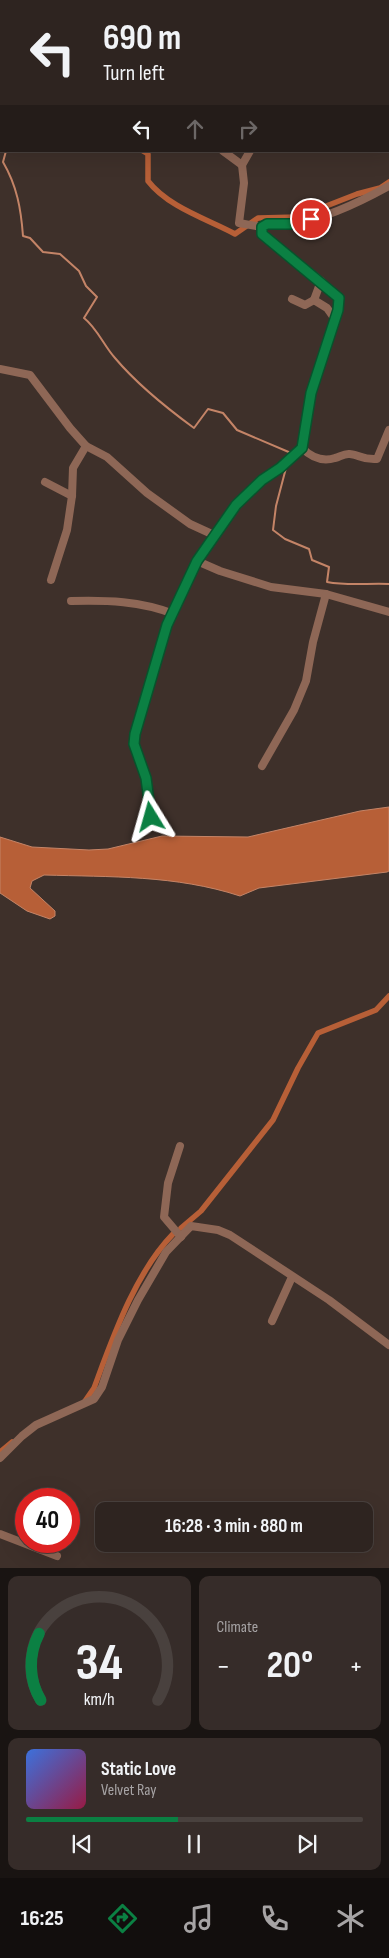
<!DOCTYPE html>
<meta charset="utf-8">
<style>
:root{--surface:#2e2420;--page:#362c29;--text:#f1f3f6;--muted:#a7a4a5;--line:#49413e;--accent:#0b8043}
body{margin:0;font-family:"Sofia Sans Condensed",sans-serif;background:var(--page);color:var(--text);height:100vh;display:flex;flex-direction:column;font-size:19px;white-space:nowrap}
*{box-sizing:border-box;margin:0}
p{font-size:16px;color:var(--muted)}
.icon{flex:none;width:28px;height:28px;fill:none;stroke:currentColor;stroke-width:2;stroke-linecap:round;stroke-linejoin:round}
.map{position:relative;height:1568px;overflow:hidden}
.drawer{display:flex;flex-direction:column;gap:8px;padding:8px;background:#191412;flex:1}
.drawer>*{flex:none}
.top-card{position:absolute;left:0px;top:0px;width:390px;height:152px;box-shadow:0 5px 20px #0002,0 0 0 1px var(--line);background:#2e2420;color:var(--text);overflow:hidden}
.speed{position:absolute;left:15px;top:1488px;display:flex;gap:10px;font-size:25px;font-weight:700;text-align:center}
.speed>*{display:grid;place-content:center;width:65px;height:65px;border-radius:50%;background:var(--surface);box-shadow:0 5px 20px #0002,0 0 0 1px var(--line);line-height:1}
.speed .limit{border:8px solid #d22;background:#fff;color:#111}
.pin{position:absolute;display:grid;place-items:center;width:42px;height:42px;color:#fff;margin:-21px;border:2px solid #fff;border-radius:50%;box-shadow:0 1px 5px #0007}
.me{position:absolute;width:55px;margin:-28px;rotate:352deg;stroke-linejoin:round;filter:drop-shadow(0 0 4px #0008)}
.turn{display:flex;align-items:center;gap:18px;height:105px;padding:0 20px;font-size:22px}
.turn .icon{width:65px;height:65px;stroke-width:2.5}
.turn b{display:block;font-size:35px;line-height:42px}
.lanes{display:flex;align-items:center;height:48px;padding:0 20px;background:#0003;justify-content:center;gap:25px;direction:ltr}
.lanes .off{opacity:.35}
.big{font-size:38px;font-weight:700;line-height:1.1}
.drawer .widget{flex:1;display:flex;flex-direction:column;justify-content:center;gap:8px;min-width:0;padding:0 18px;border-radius:10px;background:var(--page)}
.drawer .dial{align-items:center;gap:0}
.dial svg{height:130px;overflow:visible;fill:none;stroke:var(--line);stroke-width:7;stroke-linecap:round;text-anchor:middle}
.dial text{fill:var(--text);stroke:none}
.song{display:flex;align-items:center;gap:15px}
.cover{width:60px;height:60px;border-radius:8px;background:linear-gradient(135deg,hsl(220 70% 55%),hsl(340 70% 35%))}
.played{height:5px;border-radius:2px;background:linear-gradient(90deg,var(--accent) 45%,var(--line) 45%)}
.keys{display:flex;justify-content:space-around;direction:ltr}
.heat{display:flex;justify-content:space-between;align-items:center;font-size:28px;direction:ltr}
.drawer .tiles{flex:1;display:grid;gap:8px;grid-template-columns:1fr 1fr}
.widget:last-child{grid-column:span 2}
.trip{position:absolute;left:95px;top:1502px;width:278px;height:50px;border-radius:10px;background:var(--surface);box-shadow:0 5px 20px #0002,0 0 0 1px var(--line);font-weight:700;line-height:50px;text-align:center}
.tabs{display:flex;height:80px;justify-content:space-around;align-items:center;background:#120e0d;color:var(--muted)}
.tabs .icon{width:35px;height:35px}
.tabs .on{color:var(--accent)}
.tabs b{font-size:22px;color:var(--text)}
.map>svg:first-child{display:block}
.water{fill:#b75f37;stroke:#c48467}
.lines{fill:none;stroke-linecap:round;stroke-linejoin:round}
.stream{stroke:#c48467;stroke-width:2}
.canal{stroke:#b75f37;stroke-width:5.5}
.minor{stroke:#8e6756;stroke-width:8}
.major{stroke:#e79875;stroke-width:10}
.route-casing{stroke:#07532c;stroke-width:12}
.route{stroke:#0b8043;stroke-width:9}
</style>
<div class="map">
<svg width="389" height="1568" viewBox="0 0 389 1568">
<rect width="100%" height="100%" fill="#3e302a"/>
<!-- water -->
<path class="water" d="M389 807V871L387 872 259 888 240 896C176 875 110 877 44 875L32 881 30 888 55 911V916L50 919 27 911 0 893V837L32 847 89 850 108 849 162 836 248 837 360 811Z"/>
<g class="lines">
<!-- stream -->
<g class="stream">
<path d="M6 151 3 162C17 186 21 209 23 236L30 238 43 252 60 254 79 271 86 286 97 297 84 318C97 328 104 346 115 358 136 383 168 409 194 428L208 409 223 413 237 430 291 453"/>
<path d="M286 468 276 506 273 530 285 539 309 549 312 560 329 567 327 582C348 586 368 583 389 584"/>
</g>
<!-- canal -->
<g class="canal">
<polyline points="0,133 1,132"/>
<path d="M143 151 148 154V181C168 207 207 219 235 234L258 218 298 217 357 194 380 188 389 182"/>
<polyline points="181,1228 201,1211 273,1120 298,1068 318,1033 376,1010 389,996"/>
<path d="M85 1401 94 1388C113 1337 135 1273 173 1234"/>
<polyline points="0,1452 12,1442"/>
</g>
<!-- minor -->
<g class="minor">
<polyline points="101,0 102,1"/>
<polyline points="223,151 242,165"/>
<polyline points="250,151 242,165 244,183 239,223 262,227"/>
<polyline points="321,281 339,297 338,310 334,318"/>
<polyline points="292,299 305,305 314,300"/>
<polyline points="0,369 30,375 70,428 86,446 107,457 147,493 190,524 214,535"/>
<path d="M302 448C311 457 322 462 335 458 340 457 344 453 350 454 361 455 361 460 377 459L389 430"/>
<polyline points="45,482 72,496"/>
<polyline points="197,561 220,571 271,587 326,594 313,642 306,681 294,710 262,766"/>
<polyline points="51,580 67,530 72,496 73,468 86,446"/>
<polyline points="326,594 389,612"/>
<path d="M71 601C107 600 140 601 174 614"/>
<path d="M151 817 146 778 134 744 135 734 167 625 197 561 236 505 262 480 280 468 302 448 311 393 334 318 327 308 314 300 321 281 262 234V227C272 220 285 225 296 223 327 218 362 201 389 186"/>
<polyline points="180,1146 168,1183 164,1217 181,1237"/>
<polyline points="272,1321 292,1277"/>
<polyline points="0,1458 22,1436 36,1425 94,1399 102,1387 118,1340 138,1300 166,1252 191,1226 218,1230 230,1235 329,1300 389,1345"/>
<polyline points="0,1534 57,1556"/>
</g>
<!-- major -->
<g class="major">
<polyline points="381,0 381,1"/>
<polyline points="389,16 389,17"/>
</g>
</g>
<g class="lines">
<defs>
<polyline id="route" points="151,817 146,778 134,744 135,734 167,625 197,561 236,505 262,480 280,468 302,448 311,393 338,310 339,298 262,234 262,227 267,224 296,224 311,219"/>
</defs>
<!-- route casing -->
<use href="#route" class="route-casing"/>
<!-- route -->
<use href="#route" class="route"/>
</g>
</svg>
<div class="speed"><div class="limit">40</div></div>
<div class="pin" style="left:311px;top:219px;background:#d93025"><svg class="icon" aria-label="arrive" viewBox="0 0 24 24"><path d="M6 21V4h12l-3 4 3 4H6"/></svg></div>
<svg class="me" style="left:151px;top:817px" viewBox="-20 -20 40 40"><path d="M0-17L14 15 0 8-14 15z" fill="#0b8043" stroke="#fff" stroke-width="4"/></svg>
<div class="trip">16:28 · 3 min · 880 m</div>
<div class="top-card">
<div class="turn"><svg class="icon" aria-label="left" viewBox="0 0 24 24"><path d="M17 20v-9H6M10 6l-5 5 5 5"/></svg><div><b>690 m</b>Turn left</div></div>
<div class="lanes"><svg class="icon" aria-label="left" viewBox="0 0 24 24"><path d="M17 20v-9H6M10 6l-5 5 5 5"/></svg><svg class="icon off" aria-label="ahead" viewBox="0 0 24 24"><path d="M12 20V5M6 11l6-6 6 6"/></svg><svg class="icon off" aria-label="right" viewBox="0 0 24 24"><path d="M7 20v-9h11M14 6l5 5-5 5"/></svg></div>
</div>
</div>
<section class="drawer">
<div class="tiles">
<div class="widget dial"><svg viewBox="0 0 100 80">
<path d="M14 69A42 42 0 1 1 86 69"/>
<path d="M14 69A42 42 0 0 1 13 28" stroke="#0b8043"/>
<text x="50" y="56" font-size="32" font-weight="700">34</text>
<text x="50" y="72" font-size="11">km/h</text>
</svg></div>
<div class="widget"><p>Climate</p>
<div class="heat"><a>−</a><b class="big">20°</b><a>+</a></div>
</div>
<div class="widget">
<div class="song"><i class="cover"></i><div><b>Static Love</b><p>Velvet Ray</p></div></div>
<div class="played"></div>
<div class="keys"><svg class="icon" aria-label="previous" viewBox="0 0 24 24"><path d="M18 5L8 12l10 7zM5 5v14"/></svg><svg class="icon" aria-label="pause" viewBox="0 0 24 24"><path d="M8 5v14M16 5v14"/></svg><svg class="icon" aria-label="next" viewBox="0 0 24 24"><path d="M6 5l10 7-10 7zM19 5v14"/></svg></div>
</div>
</div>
</section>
<nav class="tabs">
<b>16:25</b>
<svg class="icon on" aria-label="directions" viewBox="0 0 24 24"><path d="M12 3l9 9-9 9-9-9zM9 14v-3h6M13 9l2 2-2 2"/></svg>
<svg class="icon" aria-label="music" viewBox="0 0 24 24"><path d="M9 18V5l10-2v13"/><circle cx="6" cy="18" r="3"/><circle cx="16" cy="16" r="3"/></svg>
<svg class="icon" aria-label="phone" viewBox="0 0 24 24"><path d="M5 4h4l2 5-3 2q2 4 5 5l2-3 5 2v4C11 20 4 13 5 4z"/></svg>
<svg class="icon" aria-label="climate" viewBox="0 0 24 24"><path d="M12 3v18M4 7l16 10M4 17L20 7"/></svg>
</nav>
